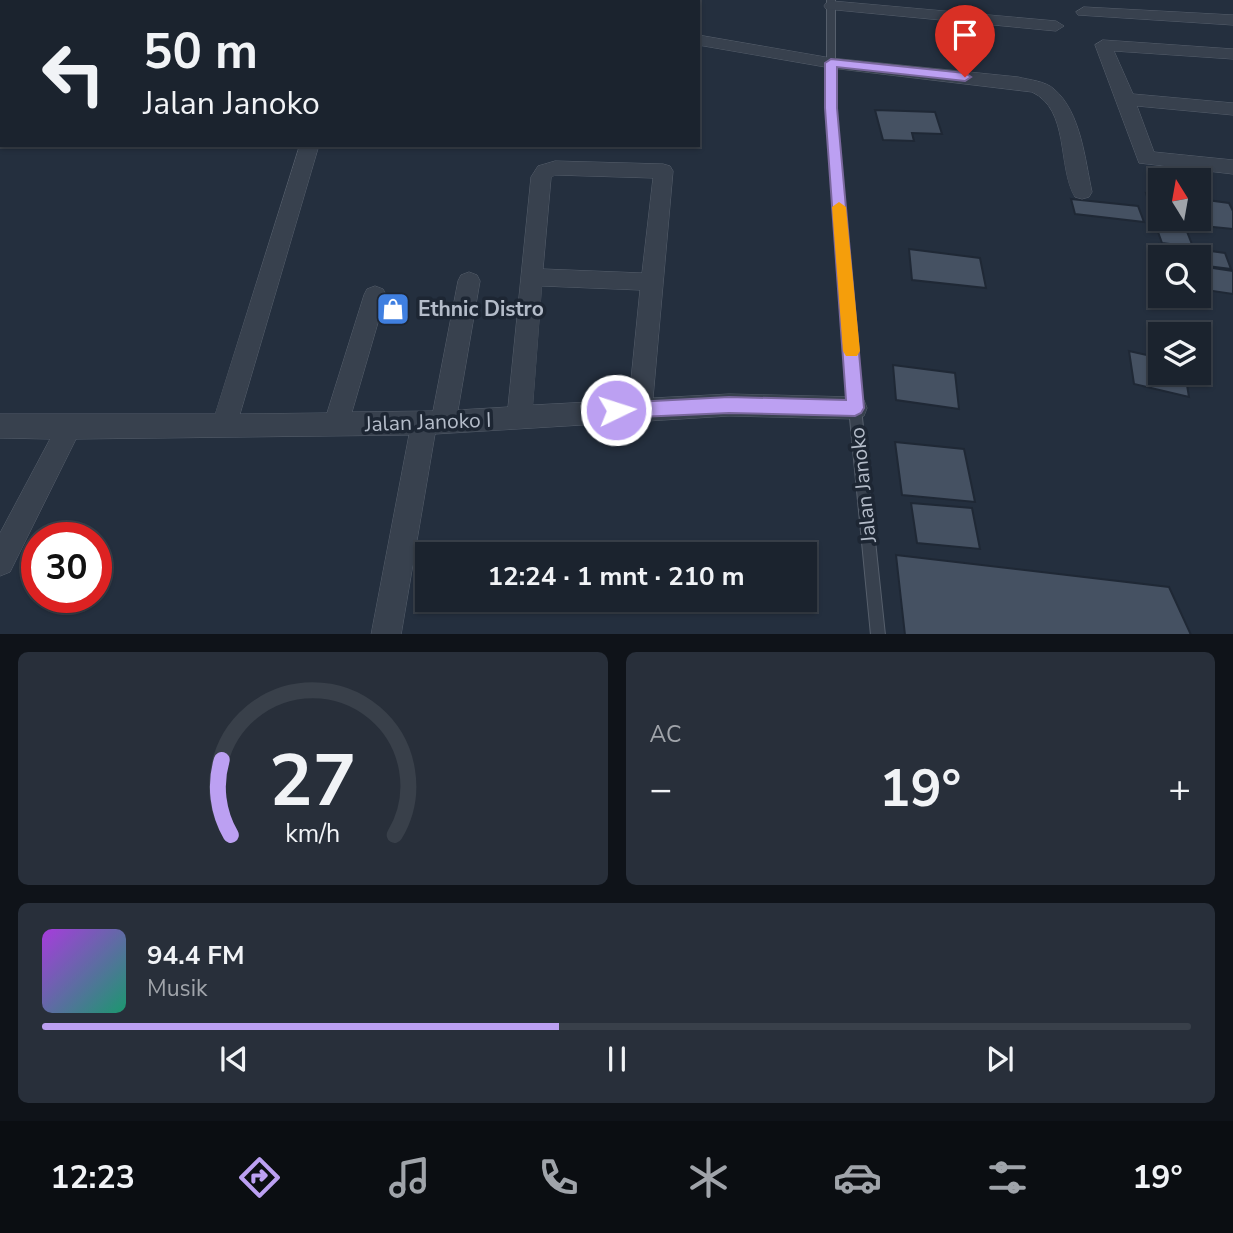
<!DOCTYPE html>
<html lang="id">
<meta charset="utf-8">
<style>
:root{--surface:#1b232e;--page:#282f3a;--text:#f1f3f6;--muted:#a0a4aa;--line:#39404a;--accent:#bca0f2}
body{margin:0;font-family:"Nunito Sans",sans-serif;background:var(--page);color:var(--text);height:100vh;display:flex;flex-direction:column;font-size:26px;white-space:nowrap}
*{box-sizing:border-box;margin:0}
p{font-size:23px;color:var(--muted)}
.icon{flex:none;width:38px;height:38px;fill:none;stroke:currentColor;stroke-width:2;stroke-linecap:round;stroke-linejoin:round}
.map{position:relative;height:634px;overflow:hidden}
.details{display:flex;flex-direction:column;gap:18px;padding:18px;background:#0f1319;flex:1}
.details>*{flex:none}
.banner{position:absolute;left:0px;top:0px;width:700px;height:147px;box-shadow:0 2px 5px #0004,0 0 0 2px var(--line);background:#1b232e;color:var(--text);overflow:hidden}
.needle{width:46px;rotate:349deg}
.controls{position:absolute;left:1148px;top:168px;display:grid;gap:14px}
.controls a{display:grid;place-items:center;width:63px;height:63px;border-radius:0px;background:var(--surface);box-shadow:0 2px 5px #0004,0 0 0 2px var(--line);font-size:35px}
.speed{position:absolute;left:21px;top:522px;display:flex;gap:14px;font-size:35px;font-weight:700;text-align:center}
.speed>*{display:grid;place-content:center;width:91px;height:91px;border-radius:50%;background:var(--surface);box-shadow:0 2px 5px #0004,0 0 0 2px var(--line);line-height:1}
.speed .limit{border:10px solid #d22;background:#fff;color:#111}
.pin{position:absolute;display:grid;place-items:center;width:60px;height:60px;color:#fff;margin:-72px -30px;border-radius:50% 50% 50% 0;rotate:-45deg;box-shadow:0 0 7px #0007}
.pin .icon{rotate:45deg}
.me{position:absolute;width:77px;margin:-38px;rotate:86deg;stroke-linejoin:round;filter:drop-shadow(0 0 5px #0008)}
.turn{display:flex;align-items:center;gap:24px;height:147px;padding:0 28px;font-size:32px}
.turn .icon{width:91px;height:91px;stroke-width:2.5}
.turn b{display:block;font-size:49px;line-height:60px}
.big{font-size:52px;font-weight:700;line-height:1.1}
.details .widget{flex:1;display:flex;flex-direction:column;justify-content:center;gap:10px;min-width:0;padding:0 24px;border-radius:10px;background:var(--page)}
.details .dial{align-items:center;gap:0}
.dial svg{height:182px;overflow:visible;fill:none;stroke:var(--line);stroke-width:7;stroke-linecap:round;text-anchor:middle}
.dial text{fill:var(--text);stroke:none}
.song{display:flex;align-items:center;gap:21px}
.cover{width:84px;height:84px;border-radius:10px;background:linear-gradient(135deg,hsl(280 70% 55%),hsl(160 70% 35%))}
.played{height:7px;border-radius:4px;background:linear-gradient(90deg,var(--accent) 45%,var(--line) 45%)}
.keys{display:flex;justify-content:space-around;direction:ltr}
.heat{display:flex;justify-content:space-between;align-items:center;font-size:38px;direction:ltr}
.details .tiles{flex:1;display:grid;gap:18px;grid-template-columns:1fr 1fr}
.widget:last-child{grid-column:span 2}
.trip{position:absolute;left:415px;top:542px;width:402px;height:70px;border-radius:0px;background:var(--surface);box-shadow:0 2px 5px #0004,0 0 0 2px var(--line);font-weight:700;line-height:70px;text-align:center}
.menu{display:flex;height:112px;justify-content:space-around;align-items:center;background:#0b0e12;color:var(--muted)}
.menu .icon{width:49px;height:49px}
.menu .selected{color:var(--accent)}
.menu b{font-size:32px;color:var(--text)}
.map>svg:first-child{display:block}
.building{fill:#455162;stroke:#1f2835;stroke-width:2}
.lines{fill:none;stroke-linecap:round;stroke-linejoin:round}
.lane-casing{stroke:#565f6c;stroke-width:2}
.street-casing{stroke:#565f6c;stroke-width:1}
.lane{fill:#38414e;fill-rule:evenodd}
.street{fill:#38414e;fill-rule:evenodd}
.route{fill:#bca0f2;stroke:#7a689d;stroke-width:2}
.slow{fill:#f59e0b}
.labels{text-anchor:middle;stroke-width:7;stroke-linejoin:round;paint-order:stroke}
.poi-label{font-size:21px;font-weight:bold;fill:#b4bcc9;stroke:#1d2633;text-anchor:start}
.street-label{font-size:21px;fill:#b4bcc9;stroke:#1d2633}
</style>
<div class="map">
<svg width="1233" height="635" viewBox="0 0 1233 635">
<rect width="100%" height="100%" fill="#242f3e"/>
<!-- building -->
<g class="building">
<polygon points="875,110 935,112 942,134 912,133 914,141 883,140"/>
<polygon points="1146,193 1160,195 1160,219 1199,219 1199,199 1229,203 1233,211 1233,229 1154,221"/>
<polygon points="1071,199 1138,206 1144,222 1075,214"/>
<polygon points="1154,221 1184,224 1193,247 1162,243"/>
<polygon points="1160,244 1225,253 1231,269 1199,265 1199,257 1164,257"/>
<polygon points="909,249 980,258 986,288 912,280"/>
<polygon points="1199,266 1233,271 1233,294 1199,289"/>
<polygon points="1129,351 1160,358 1160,373 1185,373 1189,397 1134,384"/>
<polygon points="893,365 955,373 959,409 896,400"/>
<polygon points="895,442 964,449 975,502 902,495"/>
<polygon points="911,503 972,508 980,549 917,543"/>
<polygon points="896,555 1169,587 1191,635 905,635"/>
</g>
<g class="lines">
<defs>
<polygon id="lane" points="827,0 835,0 835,108 861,408 885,635 871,635 849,408 827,108"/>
<g id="street">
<polygon points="111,0 156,0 158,2 112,2"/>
<polygon points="832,1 1056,21 1064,26 1056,31 826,9 824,6 826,3"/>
<polygon points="1084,7 1233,15 1233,25 1078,15 1076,12"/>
<path d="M698 35 831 58 1018 77C1030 80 1045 81 1054 89 1081 112 1085 160 1092 192L1089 197 1082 199 1075 197C1057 166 1070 110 1032 92L831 68 698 45Z"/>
<polygon points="1103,40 1233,49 1233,59 1114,51 1133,94 1233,103 1233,115 1137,106 1154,152 1233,160 1233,174 1139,163 1095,45"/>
<path d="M300 145H319L240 414 327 413 364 295 367 289 375 286 383 289 386 295 352 412 433 411 458 281 461 275 469 272 477 275 480 281 458 410 508 407 531 177 538 166 555 161 663 164 670 166 673 171 653 398 729 394 855 397 864 400 867 408 864 416 855 419 729 416 435 434 401 635H371L409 435 76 439 10 572 0 576V533L50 439 0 438V414H215ZM555 175 653 178 642 273 543 269 551 178ZM542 286 640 290 629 400 533 405Z"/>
</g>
</defs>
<!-- lane casing -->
<use href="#lane" class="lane-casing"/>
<!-- street casing -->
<use href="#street" class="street-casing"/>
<!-- lane -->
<use href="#lane" class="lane"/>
<!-- street -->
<use href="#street" class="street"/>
</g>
<!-- route -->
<polygon class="route" points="831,59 965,73 971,77 965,81 837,67 837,108 864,408 861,413 855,416 729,413 616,418 610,416 607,410 610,405 616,403 729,397 846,400 825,108 825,63"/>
<!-- slow -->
<polygon class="slow" points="839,202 846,207 860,351 857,356 846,356 843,351 832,207"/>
<!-- icons -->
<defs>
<symbol id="shop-square" viewBox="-11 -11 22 22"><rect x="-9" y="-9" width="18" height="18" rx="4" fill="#3f7fe0" stroke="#1d2633"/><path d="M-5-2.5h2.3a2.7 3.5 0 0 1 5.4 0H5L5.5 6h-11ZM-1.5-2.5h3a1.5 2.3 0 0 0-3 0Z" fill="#fff"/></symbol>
</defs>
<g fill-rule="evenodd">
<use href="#shop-square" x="374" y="290" width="38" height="38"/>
</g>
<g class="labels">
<!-- poi labels -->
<g class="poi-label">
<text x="418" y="316">Ethnic Distro</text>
</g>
<!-- street labels -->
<g class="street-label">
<text transform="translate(428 422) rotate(-2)" y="7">Jalan Janoko I</text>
<text transform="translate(863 485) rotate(-96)" y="7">Jalan Janoko</text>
</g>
</g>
</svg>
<div class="controls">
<a><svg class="needle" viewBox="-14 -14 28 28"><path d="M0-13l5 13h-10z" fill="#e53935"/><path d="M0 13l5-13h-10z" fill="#a0a4aa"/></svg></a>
<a><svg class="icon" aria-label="search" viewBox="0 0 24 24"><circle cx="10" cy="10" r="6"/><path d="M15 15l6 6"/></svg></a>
<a><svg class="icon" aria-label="layers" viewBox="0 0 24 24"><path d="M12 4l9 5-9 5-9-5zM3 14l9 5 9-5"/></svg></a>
</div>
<div class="speed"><div class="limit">30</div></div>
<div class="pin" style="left:965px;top:77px;background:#d93025"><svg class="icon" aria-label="arrive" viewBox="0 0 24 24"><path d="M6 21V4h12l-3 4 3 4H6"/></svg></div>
<svg class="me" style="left:616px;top:410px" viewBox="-20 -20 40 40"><circle r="17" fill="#bca0f2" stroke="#fff" stroke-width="3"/><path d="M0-11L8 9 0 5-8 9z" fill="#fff"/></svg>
<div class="trip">12:24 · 1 mnt · 210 m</div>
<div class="banner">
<div class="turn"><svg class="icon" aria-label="left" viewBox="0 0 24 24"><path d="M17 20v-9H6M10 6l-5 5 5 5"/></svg><div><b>50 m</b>Jalan Janoko</div></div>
</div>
</div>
<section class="details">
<div class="tiles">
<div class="widget dial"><svg viewBox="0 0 100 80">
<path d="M14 69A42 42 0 1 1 86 69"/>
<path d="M14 69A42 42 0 0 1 10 36" stroke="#bca0f2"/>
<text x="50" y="56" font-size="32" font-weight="700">27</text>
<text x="50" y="72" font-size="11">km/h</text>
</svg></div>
<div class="widget"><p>AC</p>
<div class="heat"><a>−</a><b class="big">19°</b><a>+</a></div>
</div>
<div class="widget">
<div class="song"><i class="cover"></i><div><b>94.4 FM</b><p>Musik</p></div></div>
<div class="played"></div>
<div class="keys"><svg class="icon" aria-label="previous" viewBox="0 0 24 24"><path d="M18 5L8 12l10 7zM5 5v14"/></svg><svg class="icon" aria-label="pause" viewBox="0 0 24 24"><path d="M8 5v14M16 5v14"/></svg><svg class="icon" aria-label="next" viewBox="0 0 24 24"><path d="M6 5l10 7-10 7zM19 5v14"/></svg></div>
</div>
</div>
</section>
<nav class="menu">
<b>12:23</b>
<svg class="icon selected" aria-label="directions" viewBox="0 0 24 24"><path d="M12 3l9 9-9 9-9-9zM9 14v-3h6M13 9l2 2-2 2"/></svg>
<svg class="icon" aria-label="music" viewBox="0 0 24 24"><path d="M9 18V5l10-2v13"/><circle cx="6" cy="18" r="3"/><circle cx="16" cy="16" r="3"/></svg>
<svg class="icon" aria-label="phone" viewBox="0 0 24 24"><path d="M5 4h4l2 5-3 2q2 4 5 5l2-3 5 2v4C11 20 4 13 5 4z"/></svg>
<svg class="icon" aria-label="climate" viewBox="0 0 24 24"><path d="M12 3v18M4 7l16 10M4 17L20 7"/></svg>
<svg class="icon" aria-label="car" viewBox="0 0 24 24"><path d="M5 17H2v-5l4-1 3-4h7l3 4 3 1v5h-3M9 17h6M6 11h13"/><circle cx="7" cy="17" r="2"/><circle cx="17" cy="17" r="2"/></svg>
<svg class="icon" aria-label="filters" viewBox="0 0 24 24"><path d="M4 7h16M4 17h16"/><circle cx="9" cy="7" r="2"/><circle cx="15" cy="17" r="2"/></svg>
<b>19°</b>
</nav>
